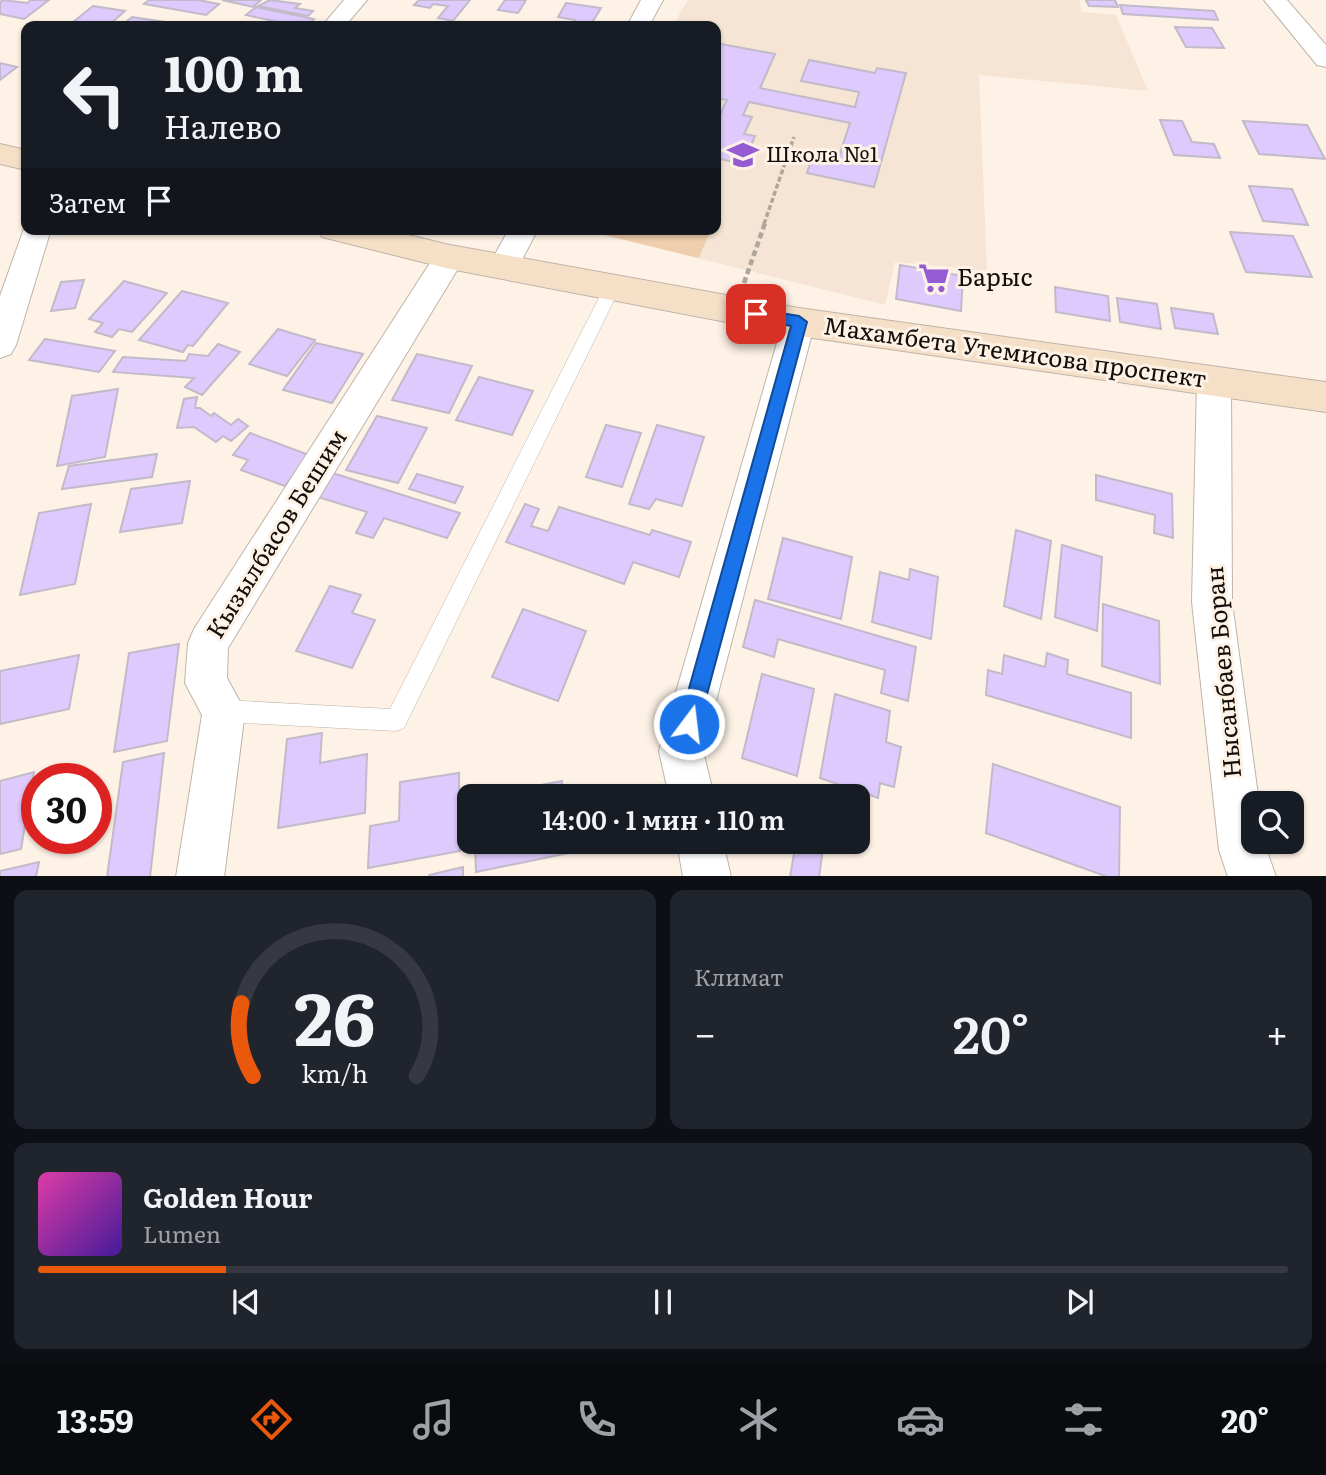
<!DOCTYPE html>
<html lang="ru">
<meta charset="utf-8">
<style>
:root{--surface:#171b24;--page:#20242c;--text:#f1f3f6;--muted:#9ea1a6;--line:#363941;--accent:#ea580c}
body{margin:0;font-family:Literata,serif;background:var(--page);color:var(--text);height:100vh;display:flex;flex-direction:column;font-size:26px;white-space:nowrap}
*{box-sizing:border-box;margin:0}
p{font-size:23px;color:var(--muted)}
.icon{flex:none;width:38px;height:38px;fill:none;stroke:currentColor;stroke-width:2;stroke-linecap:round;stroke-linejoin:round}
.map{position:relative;height:876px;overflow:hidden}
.panel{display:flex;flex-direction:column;gap:14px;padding:14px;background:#0d0f14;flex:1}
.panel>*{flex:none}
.top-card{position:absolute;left:21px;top:21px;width:700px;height:214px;border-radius:14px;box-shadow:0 2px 5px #0004;background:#171b24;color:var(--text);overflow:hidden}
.buttons{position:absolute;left:1241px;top:791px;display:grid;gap:14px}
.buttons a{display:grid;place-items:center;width:63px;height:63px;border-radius:14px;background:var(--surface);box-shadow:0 2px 5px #0004;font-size:35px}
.speed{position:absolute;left:21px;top:763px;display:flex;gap:14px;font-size:35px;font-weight:700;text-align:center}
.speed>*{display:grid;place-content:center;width:91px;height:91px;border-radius:50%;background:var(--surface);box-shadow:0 2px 5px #0004;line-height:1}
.speed .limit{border:10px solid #d22;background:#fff;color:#111}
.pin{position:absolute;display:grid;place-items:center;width:60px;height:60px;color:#fff;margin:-30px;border-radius:14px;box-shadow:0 4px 10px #0006}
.me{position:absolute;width:77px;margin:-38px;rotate:15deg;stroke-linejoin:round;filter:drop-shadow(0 0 5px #0008)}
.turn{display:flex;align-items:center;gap:24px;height:147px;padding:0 28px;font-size:32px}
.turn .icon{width:91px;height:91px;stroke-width:2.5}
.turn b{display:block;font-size:49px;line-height:60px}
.then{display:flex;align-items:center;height:66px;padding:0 28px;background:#0003;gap:14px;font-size:26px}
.big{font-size:52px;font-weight:600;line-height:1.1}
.panel .card{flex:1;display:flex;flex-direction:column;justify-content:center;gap:10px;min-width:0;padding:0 24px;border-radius:14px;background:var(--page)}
.panel .dial{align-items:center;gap:0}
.dial svg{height:182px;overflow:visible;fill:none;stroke:var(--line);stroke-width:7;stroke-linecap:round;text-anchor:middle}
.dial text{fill:var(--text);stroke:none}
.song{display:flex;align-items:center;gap:21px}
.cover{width:84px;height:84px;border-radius:10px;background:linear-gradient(135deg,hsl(320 70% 55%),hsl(260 70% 35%))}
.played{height:7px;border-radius:4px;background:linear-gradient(90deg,var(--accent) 15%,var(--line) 15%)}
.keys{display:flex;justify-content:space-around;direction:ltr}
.heat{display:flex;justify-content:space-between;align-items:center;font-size:38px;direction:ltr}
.panel .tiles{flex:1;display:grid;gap:14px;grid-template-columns:1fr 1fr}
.card:last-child{grid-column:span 2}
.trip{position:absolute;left:457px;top:784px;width:413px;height:70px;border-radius:14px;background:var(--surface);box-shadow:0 2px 5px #0004;font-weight:600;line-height:70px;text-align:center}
.tab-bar{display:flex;height:112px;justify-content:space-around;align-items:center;background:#090b0e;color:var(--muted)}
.tab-bar .icon{width:49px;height:49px}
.tab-bar .current{color:var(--accent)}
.tab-bar b{font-size:32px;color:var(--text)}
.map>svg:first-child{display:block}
.built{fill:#f6e5d4}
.green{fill:#efcead}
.building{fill:#decafc;stroke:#c1bbc9;stroke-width:2}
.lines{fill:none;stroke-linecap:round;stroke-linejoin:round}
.lane-casing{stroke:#bfb4a9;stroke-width:1}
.street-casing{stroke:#bfb4a9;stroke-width:2}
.secondary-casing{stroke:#bfb4a9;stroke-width:2}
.path-far1{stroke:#afa69c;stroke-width:3.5;stroke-dasharray:5 2.5;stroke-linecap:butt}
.path{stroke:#afa69c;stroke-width:4.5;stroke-dasharray:6 3.5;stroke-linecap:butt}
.lane{fill:#fff;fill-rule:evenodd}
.street{fill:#fff;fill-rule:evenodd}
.secondary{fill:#f5e0c7;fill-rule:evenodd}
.route{fill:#1a73e8;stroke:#114b97;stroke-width:2}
.labels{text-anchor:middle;stroke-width:6;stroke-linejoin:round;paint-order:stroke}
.far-poi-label{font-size:21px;fill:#120e0a;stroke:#fef2e6;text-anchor:start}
.poi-label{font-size:24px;fill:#120e0a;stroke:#fef2e6;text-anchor:start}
.street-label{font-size:24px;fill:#120e0a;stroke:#fef2e6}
</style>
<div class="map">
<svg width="1326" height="877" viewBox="0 0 1326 877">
<rect width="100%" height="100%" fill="#fef2e6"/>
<!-- built -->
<polygon class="built" points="688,0 1079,0 1082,12 1116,15 1148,91 979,75 987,271 895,262 885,305 580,229 716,229 716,26 672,26"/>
<!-- green -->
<polygon class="green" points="580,229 711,229 699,258"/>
<!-- building -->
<g class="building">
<polygon points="3,0 27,3 31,0 49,0 24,19 0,14 0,2"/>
<polygon points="149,0 198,0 219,4 206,15 144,4"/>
<polygon points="222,0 261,0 253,7"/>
<polygon points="270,0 300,4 295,8 313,11 308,16 258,6"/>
<polygon points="419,0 470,0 453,21 438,18 448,6 433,4 430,8 414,5"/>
<polygon points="505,0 526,0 518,13 498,10"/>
<polygon points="1086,0 1115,0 1118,7 1089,6"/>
<polygon points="566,3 601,8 590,26 572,26 575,20 558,17"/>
<polygon points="1120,5 1214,11 1218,20 1123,14"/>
<polygon points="93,6 125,11 108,26 68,26"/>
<polygon points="256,7 314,19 306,26 297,26 246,15"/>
<polygon points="132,17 165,22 161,26 121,26"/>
<polygon points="1175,27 1212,28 1224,48 1186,47"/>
<polygon points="716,43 775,54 760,88 855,107 859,92 801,81 809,60 875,73 877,68 906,73 874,187 807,173 814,151 839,156 850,123 749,102 743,115 752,117 744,134 755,136 743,164 716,158 716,123 727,100 716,98"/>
<polygon points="0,63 17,67 0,80"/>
<polygon points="1160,120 1182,121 1192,142 1214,144 1220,158 1174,155"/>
<polygon points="1243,121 1307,125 1325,159 1259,154"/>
<polygon points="1249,186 1292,189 1308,225 1263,221"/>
<polygon points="1230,232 1293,236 1312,277 1246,272"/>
<polygon points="900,265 963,276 961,311 896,299"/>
<polygon points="84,280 75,308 51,311 61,282"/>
<polygon points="124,281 167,293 132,332 119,329 112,337 95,332 103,323 89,319"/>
<polygon points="1055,287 1108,296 1110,321 1056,312"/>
<polygon points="182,291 228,303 193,346 188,345 183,352 139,340"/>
<polygon points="1117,298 1157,304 1161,329 1120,322"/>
<polygon points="1171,308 1213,314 1218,334 1175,328"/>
<polygon points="278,329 315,340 287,376 249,364"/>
<polygon points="45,339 115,351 99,372 29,360"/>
<polygon points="316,343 363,354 332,403 283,390"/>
<polygon points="218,344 240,352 202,395 185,387 194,378 113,372 123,357 186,361 189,354 208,356"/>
<polygon points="417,354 472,366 449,413 392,400"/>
<polygon points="479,377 533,391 512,435 456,420"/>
<polygon points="118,389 105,457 57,466 72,396"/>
<polygon points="197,397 195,408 200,408 211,416 214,413 231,425 238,419 248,426 231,441 223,436 216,442 194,427 177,428 184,399"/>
<polygon points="377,416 427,428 398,483 346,470"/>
<polygon points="606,425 641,433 622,487 586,477"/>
<polygon points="657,425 704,437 682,506 656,499 649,509 629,504"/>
<polygon points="250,433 309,455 285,486 241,470 248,460 233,455"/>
<polygon points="157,454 152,477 62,489 69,466"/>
<polygon points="326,471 460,513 447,538 384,518 373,538 356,533 367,512 311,495"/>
<polygon points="417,474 463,487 455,503 409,489"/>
<polygon points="1096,475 1172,494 1173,538 1154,533 1155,515 1096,500"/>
<polygon points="190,481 182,523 120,532 131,489"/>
<polygon points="91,504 75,584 20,595 39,513"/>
<polygon points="525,504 539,509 531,526 548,531 559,507 650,535 652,530 691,542 679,577 633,562 624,584 506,542"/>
<polygon points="1016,530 1051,541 1041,619 1004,606"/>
<polygon points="783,538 852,557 841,619 768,599"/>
<polygon points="1062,545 1102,557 1097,631 1055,617"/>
<polygon points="910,569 938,577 931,639 872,622 880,572 909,580"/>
<polygon points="330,586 361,595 352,613 375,620 352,668 296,651"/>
<polygon points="755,600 916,647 908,701 881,693 885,670 778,639 774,657 743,647"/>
<polygon points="1103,604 1159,621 1160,684 1102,666"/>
<polygon points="523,609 586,631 558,701 492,677"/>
<polygon points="179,644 167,741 114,752 129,653"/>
<polygon points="1047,653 1068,660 1067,674 1131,693 1131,738 986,695 988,670 1002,674 1004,655 1045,667"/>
<polygon points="79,655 69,709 0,724 0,671"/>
<polygon points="762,674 814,689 797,776 742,758"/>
<polygon points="835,694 890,711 886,742 901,747 894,787 880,783 878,798 820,778"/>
<polygon points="322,733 320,763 367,754 365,813 278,828 287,739"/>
<polygon points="164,753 150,877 107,877 123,762"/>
<polygon points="993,764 1120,807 1119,877 1108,877 986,833"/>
<polygon points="34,772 21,849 0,854 0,781"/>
<polygon points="459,773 460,851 368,868 370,826 399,821 400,782"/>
<polygon points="562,781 563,796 484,796"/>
<polygon points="475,842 568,842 569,853 476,872"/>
<polygon points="796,842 824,842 819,877 790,877"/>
<polygon points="39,862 36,877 0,877 0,871"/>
<polygon points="463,867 463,877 429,877 429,875"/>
</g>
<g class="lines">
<defs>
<polygon id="lane" points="612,282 620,288 404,728 396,731 224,722 216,719 213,711 216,703 224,700 390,709 604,288"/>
<g id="street">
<polygon points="344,0 367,0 345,26 322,26"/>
<polygon points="641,0 663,0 649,26 627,26"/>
<polygon points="1264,0 1287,0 1326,45 1326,67 1317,65"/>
<polygon points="26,223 26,229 51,229 16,345 11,354 0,358 0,296"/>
<polygon points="509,229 538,229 514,275 503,278 492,275 488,267"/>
<polygon points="450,246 461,249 465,257 228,648 227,678 245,711 224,877 176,877 202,715 185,683 188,643 194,629 439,249"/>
<polygon points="799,310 810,313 815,322 703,751 714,796 669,796 659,751 783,322 788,313"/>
<polygon points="1214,367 1226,371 1231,381 1232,602 1259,803 1253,803 1253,842 1264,842 1276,877 1228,877 1219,850 1192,602 1197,381 1202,371"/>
<polygon points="677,842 723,842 731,877 683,877"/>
</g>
<g id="secondary">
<polygon points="0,144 26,150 26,170 0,164"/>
<polygon points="317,229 383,229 450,245 799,308 1326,382 1326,412 799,336 450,269 322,237"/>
</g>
</defs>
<!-- lane casing -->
<use href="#lane" class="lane-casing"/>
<!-- street casing -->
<use href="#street" class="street-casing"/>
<!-- secondary casing -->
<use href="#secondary" class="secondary-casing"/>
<!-- path-far1 -->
<polyline class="path-far1" points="764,224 794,137"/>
<!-- path -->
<polyline class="path" points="744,283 765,223"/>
<!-- lane -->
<use href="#lane" class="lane"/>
<!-- street -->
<use href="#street" class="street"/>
<!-- secondary -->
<use href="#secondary" class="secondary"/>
</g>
<!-- route -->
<polygon class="route" points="756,309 799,316 807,322 699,724 696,731 689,734 682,731 679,724 791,326 751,318 749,314"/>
<!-- icons -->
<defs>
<symbol id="school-bare" viewBox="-9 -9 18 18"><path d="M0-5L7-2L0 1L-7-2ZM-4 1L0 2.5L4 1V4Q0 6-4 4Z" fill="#955bd2" stroke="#fef2e6" stroke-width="2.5" paint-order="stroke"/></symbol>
<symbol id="supermarket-bare" viewBox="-9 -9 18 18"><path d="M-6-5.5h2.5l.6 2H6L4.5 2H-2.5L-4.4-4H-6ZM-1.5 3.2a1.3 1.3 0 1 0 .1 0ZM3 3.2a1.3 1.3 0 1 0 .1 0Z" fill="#955bd2" stroke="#fef2e6" stroke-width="2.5" paint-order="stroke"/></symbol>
</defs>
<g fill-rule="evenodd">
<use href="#school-bare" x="721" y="133" width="44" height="44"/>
<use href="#supermarket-bare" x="912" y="256" width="44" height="44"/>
</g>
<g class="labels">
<!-- far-poi labels -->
<g class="far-poi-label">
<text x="766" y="162">Школа №1</text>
</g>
<!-- poi labels -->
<g class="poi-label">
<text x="957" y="286">Барыс</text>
</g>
<!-- street labels -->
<g class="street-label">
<text transform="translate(1015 353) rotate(8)" y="8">Махамбета Утемисова проспект</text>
<text transform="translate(277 534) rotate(-58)" y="8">Кызылбасов Бешим</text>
<text transform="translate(1224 672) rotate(-95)" y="8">Нысанбаев Боран</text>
</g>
</g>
</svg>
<div class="buttons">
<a><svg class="icon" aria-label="search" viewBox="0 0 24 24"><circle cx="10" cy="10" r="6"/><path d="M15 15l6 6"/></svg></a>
</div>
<div class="speed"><div class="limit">30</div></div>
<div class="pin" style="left:756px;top:314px;background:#d93025"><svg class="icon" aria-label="arrive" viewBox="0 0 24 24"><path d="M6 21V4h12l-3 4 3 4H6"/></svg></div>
<svg class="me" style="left:689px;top:724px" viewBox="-20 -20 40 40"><circle r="17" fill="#1a73e8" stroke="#fff" stroke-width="3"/><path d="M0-11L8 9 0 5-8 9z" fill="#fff"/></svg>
<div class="trip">14:00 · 1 мин · 110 m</div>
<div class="top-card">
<div class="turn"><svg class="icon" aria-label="left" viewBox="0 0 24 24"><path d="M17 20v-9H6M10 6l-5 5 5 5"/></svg><div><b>100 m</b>Налево</div></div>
<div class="then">Затем<svg class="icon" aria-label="arrive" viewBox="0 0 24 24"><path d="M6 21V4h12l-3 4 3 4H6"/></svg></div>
</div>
</div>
<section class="panel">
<div class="tiles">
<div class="card dial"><svg viewBox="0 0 100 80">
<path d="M14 69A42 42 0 1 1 86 69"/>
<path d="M14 69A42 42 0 0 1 9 37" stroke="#ea580c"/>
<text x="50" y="56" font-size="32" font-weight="700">26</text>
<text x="50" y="72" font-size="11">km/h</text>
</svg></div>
<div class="card"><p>Климат</p>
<div class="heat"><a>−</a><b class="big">20°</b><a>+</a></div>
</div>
<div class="card">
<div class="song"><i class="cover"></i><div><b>Golden Hour</b><p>Lumen</p></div></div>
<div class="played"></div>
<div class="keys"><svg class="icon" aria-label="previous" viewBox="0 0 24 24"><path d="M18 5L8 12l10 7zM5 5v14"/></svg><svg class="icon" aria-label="pause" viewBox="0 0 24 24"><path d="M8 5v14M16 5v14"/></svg><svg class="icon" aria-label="next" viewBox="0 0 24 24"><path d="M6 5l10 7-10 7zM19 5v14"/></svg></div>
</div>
</div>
</section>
<nav class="tab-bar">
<b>13:59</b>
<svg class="icon current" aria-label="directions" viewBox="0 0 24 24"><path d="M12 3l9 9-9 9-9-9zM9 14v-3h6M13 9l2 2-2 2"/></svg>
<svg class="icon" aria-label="music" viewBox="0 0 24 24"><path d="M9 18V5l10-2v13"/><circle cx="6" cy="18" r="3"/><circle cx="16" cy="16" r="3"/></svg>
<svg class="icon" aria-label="phone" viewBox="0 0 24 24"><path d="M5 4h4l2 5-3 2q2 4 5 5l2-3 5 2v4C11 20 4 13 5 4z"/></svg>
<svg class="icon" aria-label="climate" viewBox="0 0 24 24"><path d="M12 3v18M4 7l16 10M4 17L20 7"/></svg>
<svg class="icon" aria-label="car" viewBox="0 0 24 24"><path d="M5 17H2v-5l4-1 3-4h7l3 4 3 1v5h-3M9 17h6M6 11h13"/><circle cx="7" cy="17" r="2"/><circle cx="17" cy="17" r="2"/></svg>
<svg class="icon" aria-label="filters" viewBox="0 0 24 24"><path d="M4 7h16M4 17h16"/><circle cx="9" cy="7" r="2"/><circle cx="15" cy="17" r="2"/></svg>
<b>20°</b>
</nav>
